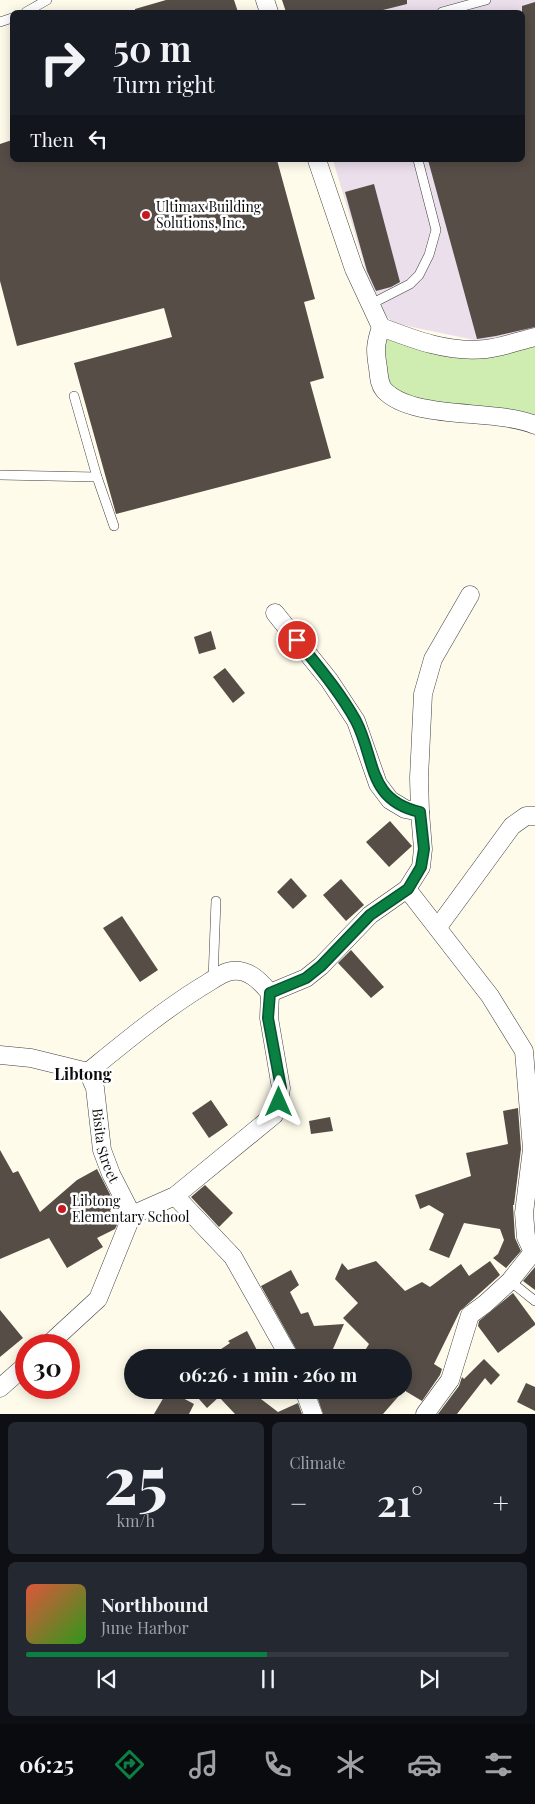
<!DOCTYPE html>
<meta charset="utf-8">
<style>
:root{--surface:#171b24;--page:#242831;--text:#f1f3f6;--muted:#9ea1a6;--line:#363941;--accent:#0b8043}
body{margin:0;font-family:"Playfair Display",serif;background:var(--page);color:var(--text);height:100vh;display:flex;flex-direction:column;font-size:19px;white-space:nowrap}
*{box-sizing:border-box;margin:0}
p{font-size:16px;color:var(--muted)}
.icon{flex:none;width:28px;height:28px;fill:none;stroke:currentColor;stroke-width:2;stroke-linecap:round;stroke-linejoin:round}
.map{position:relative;height:1414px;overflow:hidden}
.sheet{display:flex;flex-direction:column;gap:8px;padding:8px;background:#0d0f14;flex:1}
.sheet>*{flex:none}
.banner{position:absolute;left:10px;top:10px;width:515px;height:152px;border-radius:8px;box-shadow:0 2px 12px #0003;background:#171b24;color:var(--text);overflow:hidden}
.speed{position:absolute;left:15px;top:1334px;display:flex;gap:10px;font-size:25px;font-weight:700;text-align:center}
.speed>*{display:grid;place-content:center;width:65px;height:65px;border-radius:50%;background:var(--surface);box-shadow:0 2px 12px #0003;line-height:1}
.speed .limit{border:8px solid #d22;background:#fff;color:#111}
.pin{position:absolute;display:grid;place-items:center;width:42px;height:42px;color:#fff;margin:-21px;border:2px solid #fff;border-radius:50%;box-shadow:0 1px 5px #0007}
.me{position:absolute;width:55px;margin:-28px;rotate:0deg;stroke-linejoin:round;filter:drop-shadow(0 0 4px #0008)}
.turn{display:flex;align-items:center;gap:18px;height:105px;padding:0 20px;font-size:22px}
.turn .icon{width:65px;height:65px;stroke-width:2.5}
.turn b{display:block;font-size:35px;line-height:42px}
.then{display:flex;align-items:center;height:48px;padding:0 20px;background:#0003;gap:10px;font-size:19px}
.big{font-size:38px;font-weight:700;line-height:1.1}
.sheet .card{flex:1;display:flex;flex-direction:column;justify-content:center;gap:8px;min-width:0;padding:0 18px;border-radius:8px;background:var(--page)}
.sheet .dial{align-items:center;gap:0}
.dial b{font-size:65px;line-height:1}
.song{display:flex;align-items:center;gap:15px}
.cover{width:60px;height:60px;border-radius:8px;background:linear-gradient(135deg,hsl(10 70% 55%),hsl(110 70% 35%))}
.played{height:5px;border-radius:2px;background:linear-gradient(90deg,var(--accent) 50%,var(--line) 50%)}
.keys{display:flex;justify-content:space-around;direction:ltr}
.heat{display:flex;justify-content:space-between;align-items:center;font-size:28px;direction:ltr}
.sheet .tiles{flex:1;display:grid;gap:8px;grid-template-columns:1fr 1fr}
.card:last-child{grid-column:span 2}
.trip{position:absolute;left:124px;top:1349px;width:288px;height:50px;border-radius:25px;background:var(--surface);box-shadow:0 2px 12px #0003;font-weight:700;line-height:50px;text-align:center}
.tabs{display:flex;height:80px;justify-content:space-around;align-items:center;background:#090b0e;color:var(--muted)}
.tabs .icon{width:35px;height:35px}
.tabs .selected{color:var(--accent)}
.tabs b{font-size:22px;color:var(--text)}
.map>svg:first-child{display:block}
.industrial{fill:#ebdfec}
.green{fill:#d0edb1}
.building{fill:#564d47}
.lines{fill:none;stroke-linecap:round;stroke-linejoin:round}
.lane-casing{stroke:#3f3f3f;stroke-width:10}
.street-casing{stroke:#3f3f3f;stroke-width:19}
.lane{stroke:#fff;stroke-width:9}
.street{stroke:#fff;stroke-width:18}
.route-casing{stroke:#07532c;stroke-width:12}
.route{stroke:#0b8043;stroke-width:9}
.poi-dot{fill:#c8181f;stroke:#fff;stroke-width:2}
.labels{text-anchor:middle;stroke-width:5;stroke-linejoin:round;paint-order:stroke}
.poi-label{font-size:14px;fill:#0c0c0c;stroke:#fff;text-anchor:start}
.street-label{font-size:14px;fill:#0c0c0c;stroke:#fff}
.quarter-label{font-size:16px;font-weight:bold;fill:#0c0c0c;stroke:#fff}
</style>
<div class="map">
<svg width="535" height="1414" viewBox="0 0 535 1414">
<rect width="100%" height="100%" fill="#fffbeb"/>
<!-- industrial -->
<polygon class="industrial" points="287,0 535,0 535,329 479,341 393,323 376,305 333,160 522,160 522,12 290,12"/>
<!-- green -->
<polygon class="green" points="381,327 460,350 535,337 535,425 428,410 384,389"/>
<!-- building -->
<g class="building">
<polygon points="166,0 234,0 238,12 135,12 135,9"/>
<polygon points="282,0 407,0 407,4 375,12 286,12"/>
<polygon points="535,2 535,327 496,336 477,339 428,160 522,160 522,6"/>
<polygon points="12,140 12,160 277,160 315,299 304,302 324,378 310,382 331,458 116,514 74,363 172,337 164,308 17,346 0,281 0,144"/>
<polygon points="374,184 400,282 391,287 376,291 367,271 345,192"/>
<polygon points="211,631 216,649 199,654 194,637"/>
<polygon points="225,668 245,693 233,703 213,677"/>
<polygon points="390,821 412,846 389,867 366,842"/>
<polygon points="291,878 307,896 293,909 277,892"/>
<polygon points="341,879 364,905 346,921 323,895"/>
<polygon points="122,916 158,970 140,982 103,928"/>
<polygon points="351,950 384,987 371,998 338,963"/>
<polygon points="211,1100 228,1125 209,1138 192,1113"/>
<polygon points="518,1108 521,1149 514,1205 513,1205 515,1238 521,1251 506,1268 493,1258 498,1254 504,1240 500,1229 464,1223 449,1258 429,1250 444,1214 429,1205 420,1209 415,1195 471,1176 466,1153 508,1144 503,1111"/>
<polygon points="330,1117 333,1131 311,1134 309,1121"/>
<polygon points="0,1150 13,1173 18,1171 40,1212 77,1180 97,1169 116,1206 110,1210 117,1225 115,1229 97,1238 103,1247 67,1268 49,1238 0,1259"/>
<polygon points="205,1185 233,1213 219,1227 191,1197"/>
<polygon points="376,1261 405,1291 422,1282 430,1287 461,1264 469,1276 490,1261 500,1275 460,1311 434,1364 442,1369 440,1375 422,1401 402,1389 402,1358 374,1358 364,1352 369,1344 343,1318 358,1303 335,1279 342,1263 348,1270"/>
<polygon points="535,1267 535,1290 523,1281"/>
<polygon points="291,1270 299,1285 290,1292 301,1314 308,1312 314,1326 344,1324 329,1358 301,1358 261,1286"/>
<polygon points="513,1293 535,1323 535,1325 498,1353 478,1326 479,1321"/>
<polygon points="0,1310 23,1338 0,1357"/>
<polygon points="247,1331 261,1358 208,1358 230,1343 228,1341"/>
<polygon points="484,1359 500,1375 491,1385 485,1378 457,1414 438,1414 459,1386 462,1377 464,1379"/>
<polygon points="526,1383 535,1387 535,1411 517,1402"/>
<polygon points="168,1390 194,1404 189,1414 154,1414"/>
<polygon points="209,1390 249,1390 278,1412 298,1403 302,1414 235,1414 219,1397 207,1408 199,1399"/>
<polygon points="315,1390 404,1390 383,1414 323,1414"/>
</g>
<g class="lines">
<defs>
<g id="lane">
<polyline points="26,12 47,0"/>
<polyline points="442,12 486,0"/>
<polyline points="0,22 12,18"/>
<polyline points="371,304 410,284 419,275 429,255 436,230 418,160"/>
<polyline points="74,396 97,477 114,526"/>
<polyline points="0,475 97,477"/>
<polyline points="213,979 216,901"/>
<polyline points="510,1281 535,1301"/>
</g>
<g id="street">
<polyline points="265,0 269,12"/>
<polyline points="317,160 354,269 381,327"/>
<path d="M381 327C375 345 375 350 378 368 379 376 379 384 384 390 413 421 495 408 535 425"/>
<path d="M381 327C415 340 449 353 486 349 502 347 519 341 535 337"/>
<polyline points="275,613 329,680 356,721 378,784 390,800 405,809 420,812"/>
<polyline points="407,889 490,996 524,1051 532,1149 524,1213 526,1237 533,1252 535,1251"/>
<polyline points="438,927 512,826 526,816 535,816"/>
<polyline points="270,993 306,978 321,966 370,915 407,889 421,867 423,849 420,812 419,778 423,694 433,659 470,595"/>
<polyline points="0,1055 31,1058 88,1072"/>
<path id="s1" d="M88 1072 95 1088 102 1150 111 1174 132 1215"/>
<polyline points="175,1196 233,1257 290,1358"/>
<path d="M48 1345 98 1299 132 1215 175 1196 274 1115 279 1102 281 1088 269 1018 270 993C260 981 249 969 232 971 222 972 210 982 201 987 161 1012 125 1042 88 1072"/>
<polyline points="0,1388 26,1365"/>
<polyline points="304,1390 313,1414"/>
<polyline points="425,1414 450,1380 470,1315 485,1304 510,1281 533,1252"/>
</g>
</defs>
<!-- lane casing -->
<use href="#lane" class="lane-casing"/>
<!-- street casing -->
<use href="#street" class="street-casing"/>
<!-- lane -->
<use href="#lane" class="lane"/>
<!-- street -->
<use href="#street" class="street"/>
</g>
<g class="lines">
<defs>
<path id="route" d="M279 1102 281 1088 268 1018 270 993 306 978 321 966 370 915 408 889 421 867 424 849 420 812C367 800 376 760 356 721 340 692 317 665 297 640"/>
</defs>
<!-- route casing -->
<use href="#route" class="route-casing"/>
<!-- route -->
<use href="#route" class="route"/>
</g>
<!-- markers -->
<g class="poi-dot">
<circle cx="146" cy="215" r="5"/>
<circle cx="62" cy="1209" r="5"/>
</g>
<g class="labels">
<!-- poi labels -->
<g class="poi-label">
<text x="156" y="212">Ultimax Building<tspan x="156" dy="16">Solutions, Inc.</tspan></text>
<text x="72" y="1206">Libtong<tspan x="72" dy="16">Elementary School</tspan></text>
</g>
<!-- street labels -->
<g class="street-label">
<text dy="5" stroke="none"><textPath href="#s1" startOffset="76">Bisita Street</textPath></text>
</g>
<!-- quarter labels -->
<g class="quarter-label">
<text x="83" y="1080">Libtong</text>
</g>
</g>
</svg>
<div class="speed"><div class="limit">30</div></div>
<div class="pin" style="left:297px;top:640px;background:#d93025"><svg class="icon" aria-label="arrive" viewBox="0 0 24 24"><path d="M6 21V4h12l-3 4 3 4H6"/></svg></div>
<svg class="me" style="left:279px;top:1102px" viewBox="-20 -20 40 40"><path d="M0-17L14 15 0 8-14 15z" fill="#0b8043" stroke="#fff" stroke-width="4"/></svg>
<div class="trip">06:26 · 1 min · 260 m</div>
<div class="banner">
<div class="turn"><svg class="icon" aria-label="right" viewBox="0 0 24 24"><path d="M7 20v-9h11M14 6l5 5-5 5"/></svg><div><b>50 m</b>Turn right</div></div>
<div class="then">Then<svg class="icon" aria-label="left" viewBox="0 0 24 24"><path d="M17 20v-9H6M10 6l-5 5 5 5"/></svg></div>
</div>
</div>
<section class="sheet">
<div class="tiles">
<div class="card dial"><b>25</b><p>km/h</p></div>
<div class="card"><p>Climate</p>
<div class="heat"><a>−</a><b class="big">21°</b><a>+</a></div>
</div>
<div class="card">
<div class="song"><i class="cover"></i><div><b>Northbound</b><p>June Harbor</p></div></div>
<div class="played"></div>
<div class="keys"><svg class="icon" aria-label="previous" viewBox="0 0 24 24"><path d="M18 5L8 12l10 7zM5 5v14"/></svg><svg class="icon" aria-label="pause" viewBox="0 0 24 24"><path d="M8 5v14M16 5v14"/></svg><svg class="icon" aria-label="next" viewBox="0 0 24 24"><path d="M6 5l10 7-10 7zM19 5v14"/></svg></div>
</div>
</div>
</section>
<nav class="tabs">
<b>06:25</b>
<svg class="icon selected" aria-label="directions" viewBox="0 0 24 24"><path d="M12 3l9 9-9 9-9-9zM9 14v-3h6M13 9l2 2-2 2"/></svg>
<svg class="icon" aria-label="music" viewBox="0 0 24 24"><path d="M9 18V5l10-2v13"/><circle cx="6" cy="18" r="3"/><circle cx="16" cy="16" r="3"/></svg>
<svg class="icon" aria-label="phone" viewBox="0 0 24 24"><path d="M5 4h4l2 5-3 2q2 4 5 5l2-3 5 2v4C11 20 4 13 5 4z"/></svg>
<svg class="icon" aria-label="climate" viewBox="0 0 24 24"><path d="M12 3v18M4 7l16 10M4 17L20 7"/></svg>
<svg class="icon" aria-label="car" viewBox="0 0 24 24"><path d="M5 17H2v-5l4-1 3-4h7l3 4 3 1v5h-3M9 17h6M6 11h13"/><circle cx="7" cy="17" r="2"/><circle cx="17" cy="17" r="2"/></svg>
<svg class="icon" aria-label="filters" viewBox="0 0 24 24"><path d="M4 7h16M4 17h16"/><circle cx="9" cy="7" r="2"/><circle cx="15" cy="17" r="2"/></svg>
</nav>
